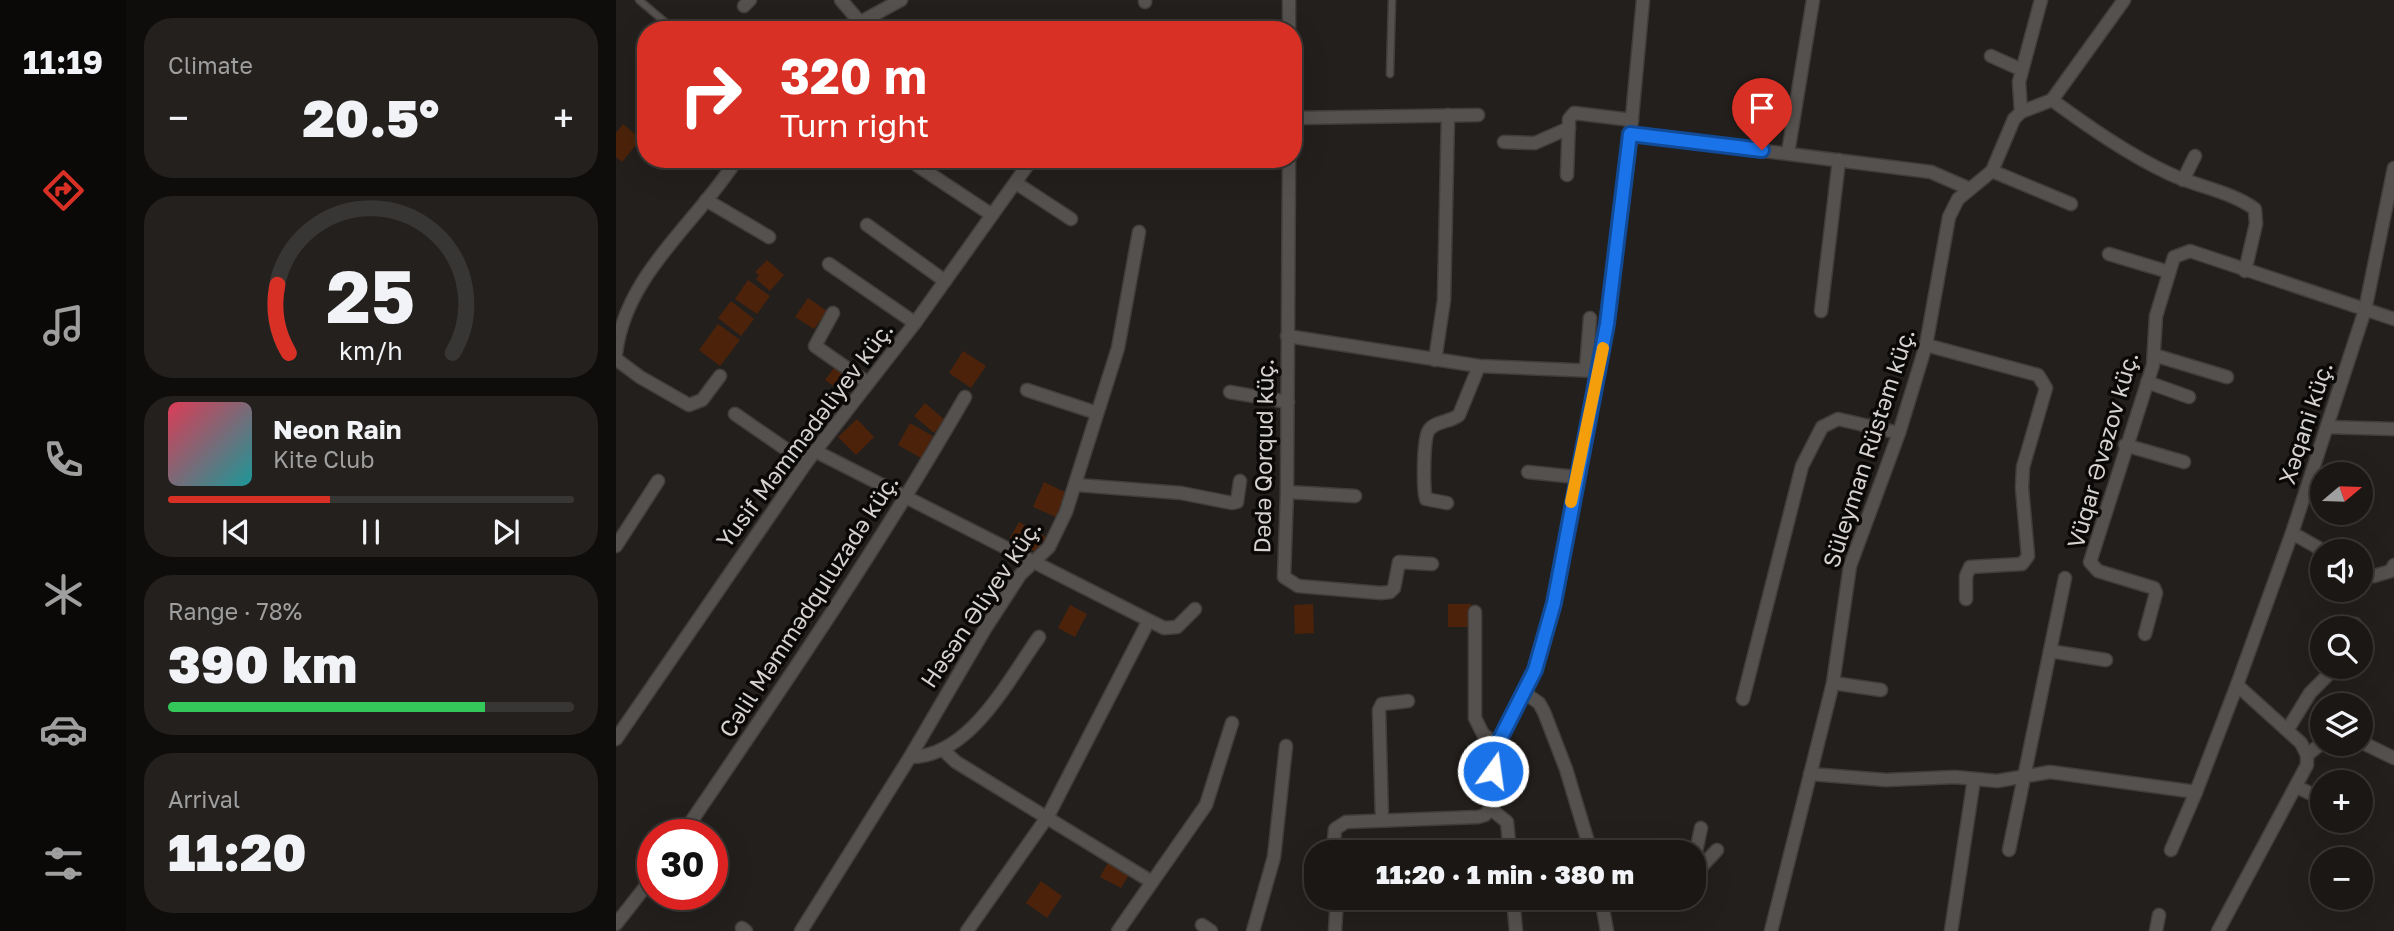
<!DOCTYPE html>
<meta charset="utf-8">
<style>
:root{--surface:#1a1715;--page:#23201e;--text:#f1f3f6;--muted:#9f9fa0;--line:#383634;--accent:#d93025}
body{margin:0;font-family:"Golos Text",sans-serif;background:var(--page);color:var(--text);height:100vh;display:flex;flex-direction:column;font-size:26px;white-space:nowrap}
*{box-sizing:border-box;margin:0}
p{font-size:23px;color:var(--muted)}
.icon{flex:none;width:38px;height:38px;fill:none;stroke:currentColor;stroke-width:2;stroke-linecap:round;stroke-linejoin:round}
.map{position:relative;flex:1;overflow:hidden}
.side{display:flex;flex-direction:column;gap:18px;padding:18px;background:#0e0d0c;width:490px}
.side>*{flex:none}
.hud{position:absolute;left:21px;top:21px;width:665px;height:147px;border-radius:28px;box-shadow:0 7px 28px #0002,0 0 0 2px var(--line);background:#d93025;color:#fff;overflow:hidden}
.needle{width:46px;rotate:71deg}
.buttons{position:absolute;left:1694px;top:462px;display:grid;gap:14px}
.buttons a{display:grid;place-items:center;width:63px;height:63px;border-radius:50%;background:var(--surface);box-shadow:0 7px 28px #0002,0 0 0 2px var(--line);font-size:35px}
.speed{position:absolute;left:21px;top:819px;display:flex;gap:14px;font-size:35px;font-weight:700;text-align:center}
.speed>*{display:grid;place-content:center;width:91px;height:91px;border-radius:50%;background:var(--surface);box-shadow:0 7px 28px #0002,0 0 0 2px var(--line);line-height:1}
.speed .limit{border:10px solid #d22;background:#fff;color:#111}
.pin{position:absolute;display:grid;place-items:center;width:60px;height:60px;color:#fff;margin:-72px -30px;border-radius:50% 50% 50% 0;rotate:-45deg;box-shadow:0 0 7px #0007}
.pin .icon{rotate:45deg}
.me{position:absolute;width:77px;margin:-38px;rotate:14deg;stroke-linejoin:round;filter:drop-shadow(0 0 5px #0008)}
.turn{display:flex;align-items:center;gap:24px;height:147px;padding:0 28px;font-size:32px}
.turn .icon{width:91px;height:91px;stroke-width:2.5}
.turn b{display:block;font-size:49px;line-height:60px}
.big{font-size:52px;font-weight:800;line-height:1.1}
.side .card{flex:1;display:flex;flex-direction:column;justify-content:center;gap:10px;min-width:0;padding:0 24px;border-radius:28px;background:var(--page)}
.side .dial{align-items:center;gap:0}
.dial svg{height:182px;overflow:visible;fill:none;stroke:var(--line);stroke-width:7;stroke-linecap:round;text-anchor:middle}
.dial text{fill:var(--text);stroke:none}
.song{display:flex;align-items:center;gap:21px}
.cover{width:84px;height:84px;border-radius:10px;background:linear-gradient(135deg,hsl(350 70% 55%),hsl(180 70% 35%))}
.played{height:7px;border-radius:4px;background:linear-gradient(90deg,var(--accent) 40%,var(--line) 40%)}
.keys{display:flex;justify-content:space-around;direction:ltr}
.heat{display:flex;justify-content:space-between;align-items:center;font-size:38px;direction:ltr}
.charge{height:10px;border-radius:5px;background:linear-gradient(90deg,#34c759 78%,var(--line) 0)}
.trip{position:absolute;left:688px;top:840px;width:402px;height:70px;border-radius:28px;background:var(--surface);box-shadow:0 7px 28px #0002,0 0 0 2px var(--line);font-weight:800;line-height:70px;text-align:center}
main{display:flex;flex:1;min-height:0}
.menu{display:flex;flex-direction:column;width:126px;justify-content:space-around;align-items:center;background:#0a0908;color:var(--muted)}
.menu .icon{width:49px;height:49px}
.menu .on{color:var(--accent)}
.menu b{font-size:32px;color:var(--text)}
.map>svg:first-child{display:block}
.building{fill:#4c230a}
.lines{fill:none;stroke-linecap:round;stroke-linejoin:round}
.lane-casing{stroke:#403d3b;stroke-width:9}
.street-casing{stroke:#403d3b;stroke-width:15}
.lane{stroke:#55514e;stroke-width:6}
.street{stroke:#55514e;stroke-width:12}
.route-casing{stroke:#114b97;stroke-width:18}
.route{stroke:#1a73e8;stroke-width:12}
.slow{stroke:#f59e0b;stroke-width:12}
.labels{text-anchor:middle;stroke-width:7;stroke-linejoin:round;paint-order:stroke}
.street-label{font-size:23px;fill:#d5d2d0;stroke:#0b0908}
</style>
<main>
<nav class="menu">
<b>11:19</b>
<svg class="icon on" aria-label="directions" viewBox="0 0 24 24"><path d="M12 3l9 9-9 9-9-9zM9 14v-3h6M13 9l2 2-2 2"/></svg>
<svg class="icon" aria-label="music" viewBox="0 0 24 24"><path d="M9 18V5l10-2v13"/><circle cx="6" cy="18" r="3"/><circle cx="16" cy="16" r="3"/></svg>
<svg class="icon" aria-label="phone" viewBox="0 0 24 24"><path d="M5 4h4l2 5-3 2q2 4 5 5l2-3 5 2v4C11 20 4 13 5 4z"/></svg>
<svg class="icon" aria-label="climate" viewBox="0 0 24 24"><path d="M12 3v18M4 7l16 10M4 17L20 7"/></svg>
<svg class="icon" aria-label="car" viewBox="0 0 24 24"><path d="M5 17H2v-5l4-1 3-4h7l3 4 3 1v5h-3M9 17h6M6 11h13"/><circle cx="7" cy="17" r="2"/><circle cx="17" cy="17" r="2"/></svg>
<svg class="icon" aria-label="filters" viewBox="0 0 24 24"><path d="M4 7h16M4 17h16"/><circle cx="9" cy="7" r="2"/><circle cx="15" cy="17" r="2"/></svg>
</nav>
<section class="side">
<div class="card"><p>Climate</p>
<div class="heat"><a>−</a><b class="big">20.5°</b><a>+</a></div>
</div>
<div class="card dial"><svg viewBox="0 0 100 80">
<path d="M14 69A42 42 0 1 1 86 69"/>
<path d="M14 69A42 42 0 0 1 9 39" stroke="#d93025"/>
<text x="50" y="56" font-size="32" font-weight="700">25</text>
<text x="50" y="72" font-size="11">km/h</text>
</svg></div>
<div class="card">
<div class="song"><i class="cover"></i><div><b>Neon Rain</b><p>Kite Club</p></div></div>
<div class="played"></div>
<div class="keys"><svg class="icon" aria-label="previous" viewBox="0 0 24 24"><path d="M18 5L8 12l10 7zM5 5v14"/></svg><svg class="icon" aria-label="pause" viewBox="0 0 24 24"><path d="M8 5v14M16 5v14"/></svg><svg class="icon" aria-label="next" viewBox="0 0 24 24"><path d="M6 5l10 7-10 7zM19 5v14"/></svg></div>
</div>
<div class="card"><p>Range · 78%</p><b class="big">390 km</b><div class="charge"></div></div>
<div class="card"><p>Arrival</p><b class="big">11:20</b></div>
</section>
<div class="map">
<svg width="1778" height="931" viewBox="0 0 1778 931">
<rect width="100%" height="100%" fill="#231f1c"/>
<!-- building -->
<g class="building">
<polygon points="7,124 25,139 6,162 0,157 0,133"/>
<polygon points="151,260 168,275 154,291 140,279 143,275 139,272"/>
<polygon points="132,280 154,296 141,314 119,299"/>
<polygon points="192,298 211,311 198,329 179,317"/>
<polygon points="115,301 138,319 125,336 102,318"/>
<polygon points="102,324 124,340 104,366 83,350"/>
<polygon points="347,351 370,366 355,388 333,373"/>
<polygon points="221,364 241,379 229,394 209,380"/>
<polygon points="309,403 329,420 318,433 298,416"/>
<polygon points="241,419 258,437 240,455 222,437"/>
<polygon points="294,423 317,436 305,458 282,445"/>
<polygon points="428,482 453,494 442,518 417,507"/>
<polygon points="403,522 430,537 421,553 394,538"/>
<polygon points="697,604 698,633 679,634 678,605"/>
<rect x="832" y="604" width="23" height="23"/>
<polygon points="454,605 471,614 459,637 442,628"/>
<polygon points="494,859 515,871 505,888 484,877"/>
<polygon points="425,881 446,896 431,918 410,903"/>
</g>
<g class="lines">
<defs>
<g id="lane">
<polyline points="23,0 49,22"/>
<polyline points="774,74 776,0"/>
</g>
<g id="street">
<polyline points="225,0 243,21"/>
<polyline points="529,0 529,2"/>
<polyline points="673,0 673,30"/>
<polyline points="128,6 134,0"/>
<polyline points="230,30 285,0"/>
<polyline points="1375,56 1406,70"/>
<path d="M1436 100C1473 127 1513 155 1554 174 1582 187 1614 191 1639 209L1640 224 1629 271"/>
<polyline points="1405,112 1403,82 1425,0"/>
<polyline points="677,118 862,115"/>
<polyline points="1014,134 1315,172 1354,189"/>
<polyline points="888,142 919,143 953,128"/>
<polyline points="1172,153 1197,0"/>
<polyline points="673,159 671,492 668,577 682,586 765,593 774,592 778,588 783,562 816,564"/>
<polyline points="302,166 376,215"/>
<polyline points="1376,171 1455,204"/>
<polyline points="951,175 953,119 958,113 1016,120"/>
<polyline points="1567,180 1579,156"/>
<polyline points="400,183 455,219"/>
<polyline points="90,200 153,237"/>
<polyline points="251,225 329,281"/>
<polyline points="1493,254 1553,272"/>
<polyline points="213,264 299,323"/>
<polyline points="1205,311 1223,160"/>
<polyline points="217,313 199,346 252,383"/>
<polyline points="671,336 863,366 982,371"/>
<polyline points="1310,345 1422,375 1430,388 1407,467 1406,488 1412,556 1406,564 1354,567 1350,576 1350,599"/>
<path d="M0 353C10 273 81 223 121 159"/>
<polyline points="1538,355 1611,377"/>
<polyline points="0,359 24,377 73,405 86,400 104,376"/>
<polyline points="819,360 828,300 832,115"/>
<polyline points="970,369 974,318"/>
<polyline points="1531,382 1573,397"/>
<polyline points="411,390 481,413"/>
<polyline points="614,392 672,402"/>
<polyline points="119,414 190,463"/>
<polyline points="1711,427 1778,429"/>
<polyline points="1509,445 1568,462"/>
<polyline points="199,451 548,628 561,627 579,609"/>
<polyline points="912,472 960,477"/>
<polyline points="461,485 565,493 616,503 621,502 624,481"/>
<polyline points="671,492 739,496"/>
<path d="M831 503 810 499C807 489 807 438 813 430 819 421 835 422 843 415L863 366"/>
<polyline points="1676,533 1708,551"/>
<polyline points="0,546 42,481"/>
<polyline points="1745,572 1758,576 1775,571 1778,565"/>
<polyline points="859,612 859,718 867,734 881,745"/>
<polyline points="1737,628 1739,624"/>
<polyline points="1529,634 1540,593 1538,588 1482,571 1474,562 1537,365 1540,316 1558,257 1574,251 1778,319"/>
<polyline points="1434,651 1490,660"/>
<polyline points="1217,683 1265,690"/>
<polyline points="909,693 923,703 928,712 950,769 975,852"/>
<polyline points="1127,699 1186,466 1206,427 1222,419 1283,433"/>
<polyline points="1672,729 1694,693 1720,667"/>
<polyline points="0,739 190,463 299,323 416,159"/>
<polyline points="1745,742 1778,758"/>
<polyline points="326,749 340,762 536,882"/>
<polyline points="1691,755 1706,743"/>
<path d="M294 757C354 757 392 680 423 637"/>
<polyline points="1194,774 1270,780 1339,777 1381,781 1434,772 1580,792 1621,685"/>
<polyline points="1681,787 1706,799"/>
<polyline points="875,809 891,822 894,852"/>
<polyline points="766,820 763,710 766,704 792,701"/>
<path d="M66 835C164 691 262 548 349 397"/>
<polyline points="1393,850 1449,578"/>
<polyline points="1555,850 1580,792"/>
<polyline points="717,852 719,829 730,822 862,817 869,815 878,804 877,771 881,745 919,670 938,603 991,324 1011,171 1027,0"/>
<polyline points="1078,861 1085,828"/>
<polyline points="1078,868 1086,866 1101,850"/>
<polyline points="897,898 900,931"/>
<polyline points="985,898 991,931"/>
<polyline points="0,924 37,877"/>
<polyline points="586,925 595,931"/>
<polyline points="126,928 130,931"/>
<polyline points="185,931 294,757 369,629 404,575 433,547 450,512 502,348 523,232"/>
<polyline points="351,931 432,816 532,622"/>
<polyline points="502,931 590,805 616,723"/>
<polyline points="637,931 658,857 670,746"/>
<polyline points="719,931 721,898"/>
<polyline points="1155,931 1217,683 1234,566 1283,433 1310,345 1333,217 1342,199 1376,171 1398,119 1405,112 1436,100 1508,0"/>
<polyline points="1335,931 1358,779"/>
<polyline points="1540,931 1543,915"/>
<polyline points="1602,931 1691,765 1691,755 1685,743 1621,685 1676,533 1749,310 1778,168"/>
</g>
</defs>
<!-- lane casing -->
<use href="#lane" class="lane-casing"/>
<!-- street casing -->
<use href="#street" class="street-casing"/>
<!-- lane -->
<use href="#lane" class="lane"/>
<!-- street -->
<use href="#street" class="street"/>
</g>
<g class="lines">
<defs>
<polyline id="route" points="877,771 881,745 919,670 938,603 991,324 1014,134 1146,150"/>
</defs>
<!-- route casing -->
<use href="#route" class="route-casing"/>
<!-- route -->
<use href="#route" class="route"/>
<!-- slow -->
<polyline class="slow" points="955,502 987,348"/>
</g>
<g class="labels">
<!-- street labels -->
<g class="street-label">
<text transform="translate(1690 423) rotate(-72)" y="8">Xəqani küç.</text>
<text transform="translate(189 435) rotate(-53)" y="8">Yusif Məmmədəliyev küç.</text>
<text transform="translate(1253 448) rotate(-72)" y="8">Süleyman Rüstəm küç.</text>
<text transform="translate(1487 450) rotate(-74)" y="8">Vüqar Əvəzov küç.</text>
<text transform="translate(648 456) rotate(-89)" y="8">Dədə Qorqud küç.</text>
<text transform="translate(365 604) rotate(-56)" y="8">Həsən Əliyev küç.</text>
<text transform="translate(193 606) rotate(-57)" y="8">Cəlil Məmmədquluzadə küç.</text>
</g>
</g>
</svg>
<div class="buttons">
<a><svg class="needle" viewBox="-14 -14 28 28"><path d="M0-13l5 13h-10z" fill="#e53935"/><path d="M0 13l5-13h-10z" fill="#9f9fa0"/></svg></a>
<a><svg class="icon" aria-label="sound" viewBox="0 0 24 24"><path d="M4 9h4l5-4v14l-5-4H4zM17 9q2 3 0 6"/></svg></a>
<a><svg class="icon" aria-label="search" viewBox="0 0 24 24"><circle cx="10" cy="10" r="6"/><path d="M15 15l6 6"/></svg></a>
<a><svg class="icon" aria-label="layers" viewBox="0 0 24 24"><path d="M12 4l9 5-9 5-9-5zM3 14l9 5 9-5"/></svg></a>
<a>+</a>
<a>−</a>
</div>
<div class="speed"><div class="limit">30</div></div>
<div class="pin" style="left:1146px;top:150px;background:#d93025"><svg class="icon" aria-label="arrive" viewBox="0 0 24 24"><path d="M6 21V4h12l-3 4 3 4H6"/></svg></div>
<svg class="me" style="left:877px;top:771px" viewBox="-20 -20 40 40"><circle r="17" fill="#1a73e8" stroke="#fff" stroke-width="3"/><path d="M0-11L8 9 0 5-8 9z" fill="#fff"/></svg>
<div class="trip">11:20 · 1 min · 380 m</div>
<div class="hud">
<div class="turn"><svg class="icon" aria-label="right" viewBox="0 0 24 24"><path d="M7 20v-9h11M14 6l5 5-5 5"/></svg><div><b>320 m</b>Turn right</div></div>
</div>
</div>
</main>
